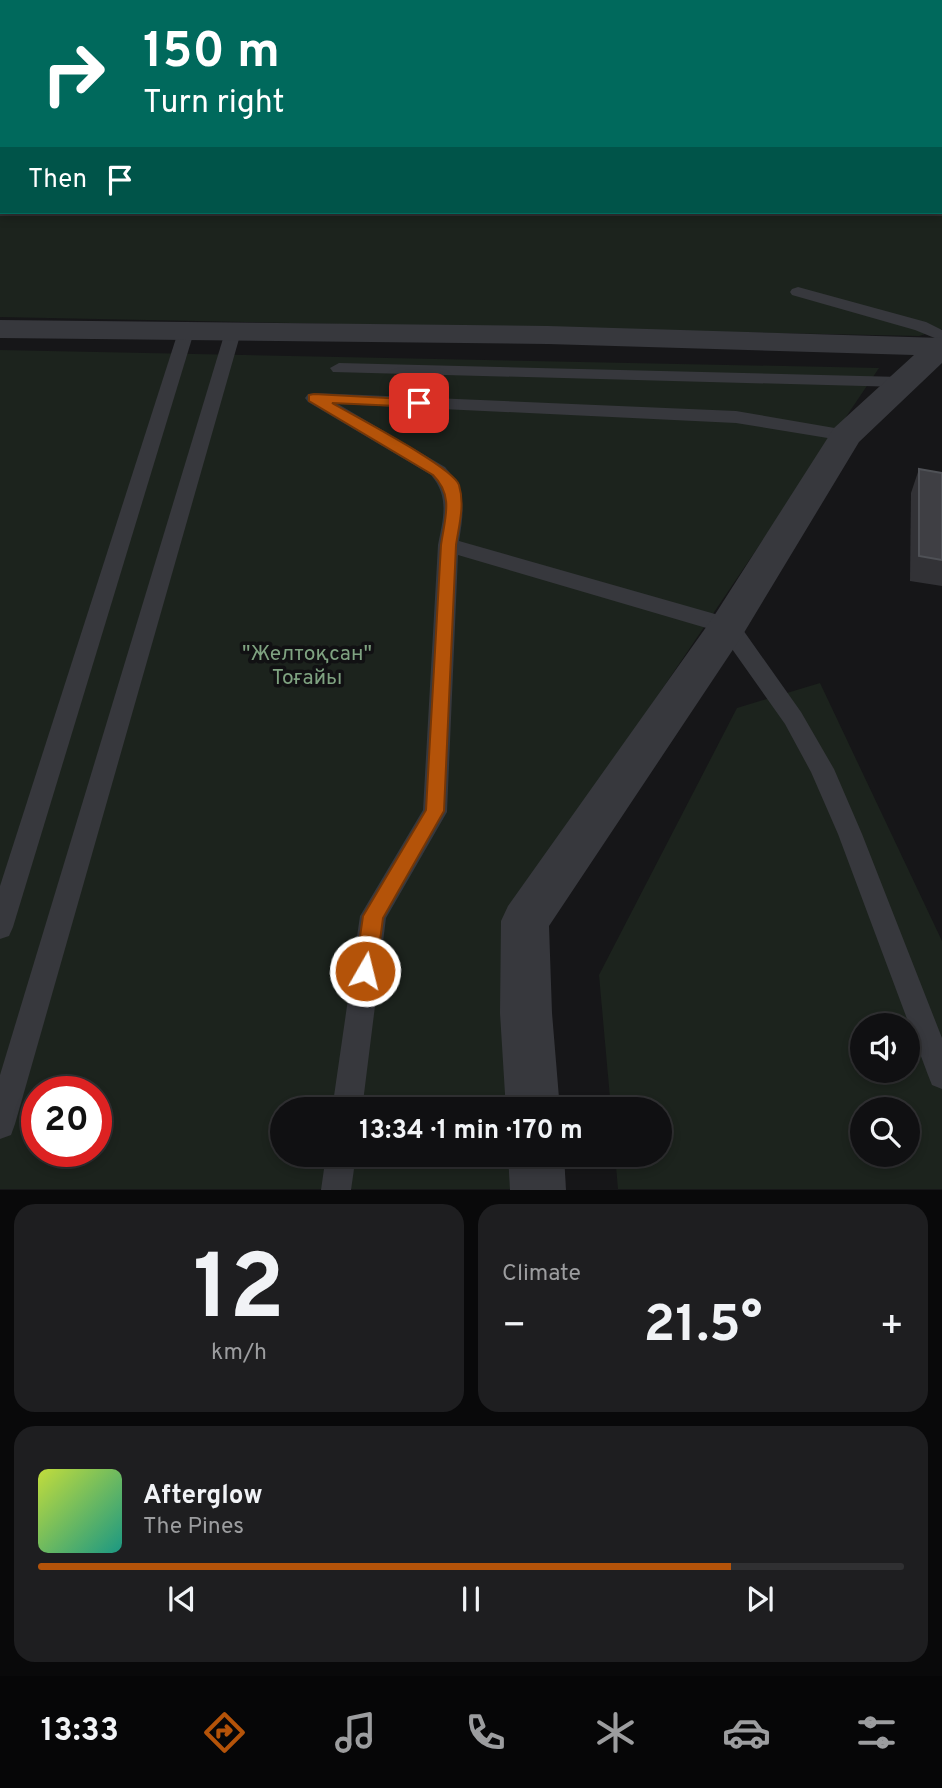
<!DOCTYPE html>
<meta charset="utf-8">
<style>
:root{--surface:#101012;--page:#1e1e20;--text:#f1f3f6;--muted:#9c9d9f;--line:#303032;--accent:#b45309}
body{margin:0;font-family:Overpass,sans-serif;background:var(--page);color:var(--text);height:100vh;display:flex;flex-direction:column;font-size:26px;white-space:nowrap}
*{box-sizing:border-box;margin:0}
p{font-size:23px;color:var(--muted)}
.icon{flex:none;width:38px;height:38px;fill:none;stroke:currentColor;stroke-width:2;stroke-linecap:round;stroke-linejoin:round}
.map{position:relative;height:1190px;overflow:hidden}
.side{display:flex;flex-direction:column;gap:14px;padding:14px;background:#09090a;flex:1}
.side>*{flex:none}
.hud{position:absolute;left:0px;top:0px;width:943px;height:214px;box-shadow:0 4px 10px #0003,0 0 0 2px var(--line);background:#00695c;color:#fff;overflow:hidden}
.buttons{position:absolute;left:850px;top:1013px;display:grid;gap:14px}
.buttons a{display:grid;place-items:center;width:70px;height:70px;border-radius:50%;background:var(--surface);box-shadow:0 4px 10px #0003,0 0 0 2px var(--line);font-size:35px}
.speed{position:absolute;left:21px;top:1076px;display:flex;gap:14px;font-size:35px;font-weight:700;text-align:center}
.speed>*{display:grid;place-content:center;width:91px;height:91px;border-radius:50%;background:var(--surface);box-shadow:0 4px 10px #0003,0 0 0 2px var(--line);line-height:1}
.speed .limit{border:10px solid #d22;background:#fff;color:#111}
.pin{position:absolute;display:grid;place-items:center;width:60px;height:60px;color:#fff;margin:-30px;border-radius:14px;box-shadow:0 4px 10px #0006}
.me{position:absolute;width:77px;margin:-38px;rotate:8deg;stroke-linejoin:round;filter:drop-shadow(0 0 5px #0008)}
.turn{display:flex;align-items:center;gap:24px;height:147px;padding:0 28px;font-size:32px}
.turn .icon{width:91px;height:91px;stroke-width:2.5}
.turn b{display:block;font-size:49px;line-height:60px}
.then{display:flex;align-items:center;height:66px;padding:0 28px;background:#0003;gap:14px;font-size:26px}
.big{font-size:52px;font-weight:700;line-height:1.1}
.side .tile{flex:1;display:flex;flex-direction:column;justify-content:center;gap:10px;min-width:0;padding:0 24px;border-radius:21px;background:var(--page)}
.side .dial{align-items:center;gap:0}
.dial b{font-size:91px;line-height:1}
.song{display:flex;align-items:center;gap:21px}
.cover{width:84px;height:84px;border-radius:10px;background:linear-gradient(135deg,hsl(70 70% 55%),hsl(170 70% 35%))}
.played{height:7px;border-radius:4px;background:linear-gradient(90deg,var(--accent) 80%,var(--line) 80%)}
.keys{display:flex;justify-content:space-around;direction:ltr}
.heat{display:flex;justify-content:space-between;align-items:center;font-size:38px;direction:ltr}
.side .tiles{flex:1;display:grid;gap:14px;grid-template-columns:1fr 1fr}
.tile:last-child{grid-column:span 2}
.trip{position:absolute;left:270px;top:1097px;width:402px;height:70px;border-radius:35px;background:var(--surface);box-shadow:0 4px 10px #0003,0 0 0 2px var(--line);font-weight:700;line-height:70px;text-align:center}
.menu{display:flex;height:112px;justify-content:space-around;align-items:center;background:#060607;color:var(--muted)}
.menu .icon{width:49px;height:49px}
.menu .selected{color:var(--accent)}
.menu b{font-size:32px;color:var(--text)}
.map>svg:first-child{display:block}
.green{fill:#1c231d;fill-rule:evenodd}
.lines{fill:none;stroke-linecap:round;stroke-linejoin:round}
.service{fill:#37383d;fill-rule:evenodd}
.minor{fill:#37383d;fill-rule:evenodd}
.wall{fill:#323236}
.shaded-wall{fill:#212124}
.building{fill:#3f3f44;stroke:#4f5156;stroke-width:2}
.route{fill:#b45309;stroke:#753606;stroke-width:2}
.labels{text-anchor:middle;stroke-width:7;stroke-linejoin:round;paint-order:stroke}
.park-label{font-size:21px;fill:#7fa381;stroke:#111113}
</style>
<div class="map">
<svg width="942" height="1190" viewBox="0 0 942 1190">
<rect width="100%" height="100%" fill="#161618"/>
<!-- green -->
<g class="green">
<polygon points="0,108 2,212 908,212 942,215 942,329 919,336 0,317"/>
<path d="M0 350 879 368 511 913 522 1109 282 1110V1155H525L527 1189H0ZM37 1092H96V1152H37Z"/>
<path d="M820 683 942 941V1189H618L615 1155H660V1110L611 1109 599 975 737 708ZM863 1026H908V1071H863ZM863 1110H908V1155H863Z"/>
</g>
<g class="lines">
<!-- service -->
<g class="service">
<polygon points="81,0 100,0 80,2"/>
<polygon points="284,0 309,0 310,2 286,2"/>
<polygon points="577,0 601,0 602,2 579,2"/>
<rect x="746" y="0" width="12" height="2"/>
<rect x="833" y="0" width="12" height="2"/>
<rect x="876" y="0" width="12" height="2"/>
<polygon points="2,53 2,62 0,63 0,54"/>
<rect x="0" y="95" width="2" height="8"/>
<polygon points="798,287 926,322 942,330 942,341 915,330 792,295 790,292 792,289"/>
<polygon points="186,327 194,332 13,927 9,936 0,939 0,886 178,332"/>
<polygon points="233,327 241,332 15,1124 11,1135 0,1139 0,1075 225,332"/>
<polygon points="339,363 901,377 910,382 901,387 333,372 330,368"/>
<path d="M316 393 736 411 852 431 855 435 846 441 736 423 338 404 445 467C467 491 464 511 459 541L736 620 801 712 834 769 862 834 942 1038V1089L932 1085 928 1075 838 834 811 772 785 724 720 632 458 555 447 812 386 918 362 1110H332L360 916 423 810 438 545C443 519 450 497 431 475L308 402 305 398 308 394Z"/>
<polygon points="326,1155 356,1155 351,1190 321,1190"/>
</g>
<!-- minor -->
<g class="minor">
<polygon points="355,0 376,0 354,2"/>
<polygon points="0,320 548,326 942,338 942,363 859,442 742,636 549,926 552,1013 560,1110 506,1110 500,1013 501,921 508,906 714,616 834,428 914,355 548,344 0,338"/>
<polygon points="508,1155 564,1155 566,1190 510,1190"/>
</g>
</g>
<!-- wall -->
<g class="wall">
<rect x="441" y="0" width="127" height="2"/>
<rect x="598" y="0" width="132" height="2"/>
<polygon points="919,469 942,473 942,586 910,581 911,493"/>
</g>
<!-- shaded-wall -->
<polygon class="shaded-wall" points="228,0 257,0 257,2 226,2"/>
<!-- building -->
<g class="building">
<polygon points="185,0 228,0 226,2 183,2"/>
<polygon points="648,0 728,0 728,2 665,2"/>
<polygon points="769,0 797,0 814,2 768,2"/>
<polygon points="905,0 942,0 942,13 942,2 905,2"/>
<polygon points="919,469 942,473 942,560 919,556"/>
</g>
<!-- route -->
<path class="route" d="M314 394 424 400 426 403 419 407 332 403C354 416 453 467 459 485 465 505 459 525 456 545L444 811 383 918 376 971 373 978 365 981 358 978 355 971 363 916 426 810 441 545C445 517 454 496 433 475L309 401V395Z"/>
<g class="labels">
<!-- park labels -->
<g class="park-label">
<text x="307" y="660">"Желтоқсан"<tspan x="307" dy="24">Тоғайы</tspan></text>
</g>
</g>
</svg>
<div class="buttons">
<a><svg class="icon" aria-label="sound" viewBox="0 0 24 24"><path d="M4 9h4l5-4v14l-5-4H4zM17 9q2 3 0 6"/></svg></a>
<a><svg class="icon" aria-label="search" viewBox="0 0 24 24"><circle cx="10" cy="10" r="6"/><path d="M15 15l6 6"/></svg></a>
</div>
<div class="speed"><div class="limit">20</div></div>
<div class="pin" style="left:419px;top:403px;background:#d93025"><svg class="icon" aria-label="arrive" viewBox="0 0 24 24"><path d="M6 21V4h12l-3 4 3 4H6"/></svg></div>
<svg class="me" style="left:365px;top:971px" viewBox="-20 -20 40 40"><circle r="17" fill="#b45309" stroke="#fff" stroke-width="3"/><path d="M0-11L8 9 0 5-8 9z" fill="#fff"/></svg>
<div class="trip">13:34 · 1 min · 170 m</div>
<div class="hud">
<div class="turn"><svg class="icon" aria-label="right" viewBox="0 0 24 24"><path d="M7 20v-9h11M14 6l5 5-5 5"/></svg><div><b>150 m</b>Turn right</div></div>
<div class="then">Then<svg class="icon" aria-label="arrive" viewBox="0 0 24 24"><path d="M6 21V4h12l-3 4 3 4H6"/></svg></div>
</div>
</div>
<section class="side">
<div class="tiles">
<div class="tile dial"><b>12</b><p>km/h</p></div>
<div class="tile"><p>Climate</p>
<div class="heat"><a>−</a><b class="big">21.5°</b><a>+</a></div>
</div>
<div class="tile">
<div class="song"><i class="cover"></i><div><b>Afterglow</b><p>The Pines</p></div></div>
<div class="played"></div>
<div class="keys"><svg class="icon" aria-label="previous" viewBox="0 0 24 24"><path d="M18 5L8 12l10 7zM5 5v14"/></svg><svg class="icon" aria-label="pause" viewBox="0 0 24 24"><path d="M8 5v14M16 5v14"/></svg><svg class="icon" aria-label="next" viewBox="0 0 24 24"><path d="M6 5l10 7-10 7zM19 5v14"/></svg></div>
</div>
</div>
</section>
<nav class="menu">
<b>13:33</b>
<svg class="icon selected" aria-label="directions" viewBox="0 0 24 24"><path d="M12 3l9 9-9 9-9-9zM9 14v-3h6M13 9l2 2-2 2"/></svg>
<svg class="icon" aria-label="music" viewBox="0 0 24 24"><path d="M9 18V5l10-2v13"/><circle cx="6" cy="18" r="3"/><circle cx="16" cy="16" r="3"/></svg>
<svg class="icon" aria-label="phone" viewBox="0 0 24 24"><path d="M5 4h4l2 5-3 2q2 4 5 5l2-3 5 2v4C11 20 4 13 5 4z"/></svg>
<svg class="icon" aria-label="climate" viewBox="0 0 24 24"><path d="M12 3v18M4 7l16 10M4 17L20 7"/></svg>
<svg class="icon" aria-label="car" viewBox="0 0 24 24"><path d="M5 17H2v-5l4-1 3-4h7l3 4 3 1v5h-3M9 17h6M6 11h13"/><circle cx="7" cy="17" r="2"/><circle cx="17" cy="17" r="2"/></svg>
<svg class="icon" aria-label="filters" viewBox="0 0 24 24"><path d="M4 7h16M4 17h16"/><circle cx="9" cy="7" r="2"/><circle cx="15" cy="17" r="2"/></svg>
</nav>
